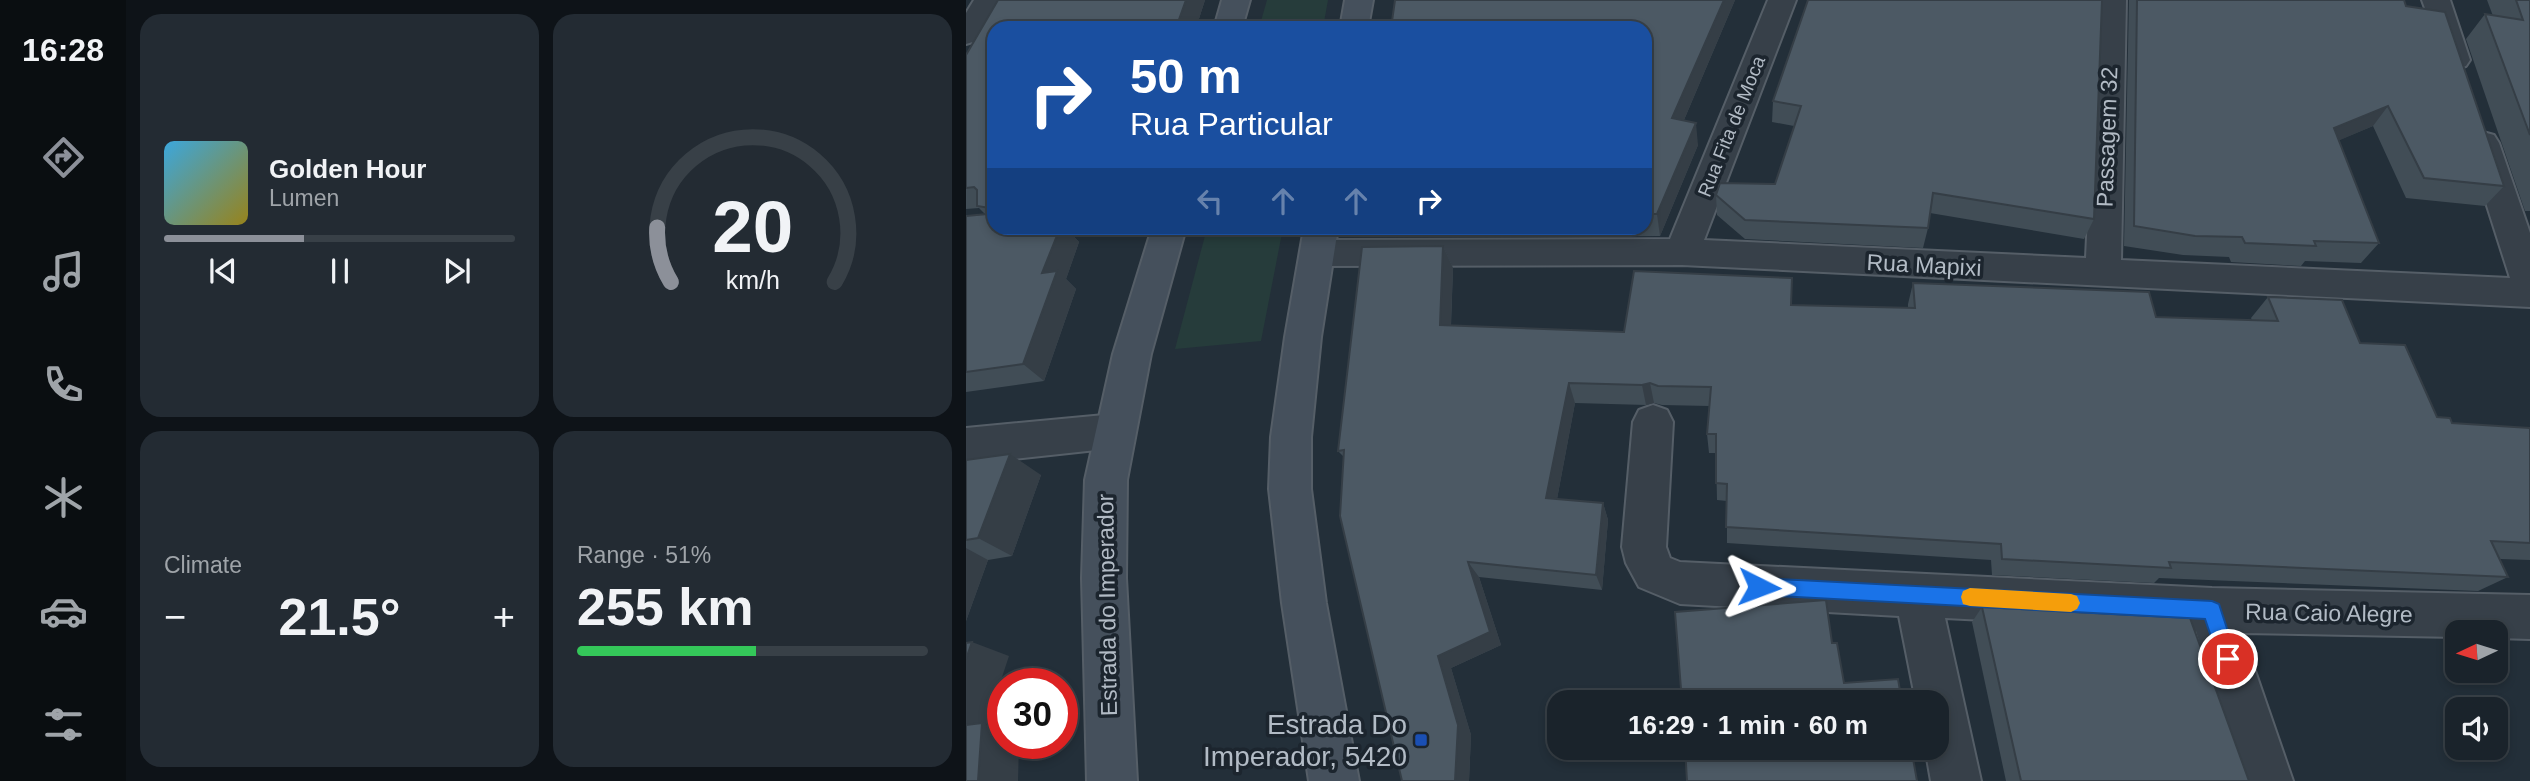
<!DOCTYPE html>
<meta charset="utf-8">
<style>
:root{--surface:#1a232b;--page:#232b33;--text:#f1f3f6;--muted:#9fa4a9;--line:#384047;--accent:#8c9099}
body{margin:0;font-family:Helvetica,sans-serif;background:var(--page);color:var(--text);height:100vh;display:flex;flex-direction:column;font-size:26px;white-space:nowrap}
*{box-sizing:border-box;margin:0}
p{font-size:23px;color:var(--muted)}
.icon{flex:none;width:38px;height:38px;fill:none;stroke:currentColor;stroke-width:2;stroke-linecap:round;stroke-linejoin:round}
.map{position:relative;flex:1;overflow:hidden}
.side{display:flex;flex-direction:column;gap:14px;padding:14px;background:#0e1318;width:840px}
.side>*{flex:none}
.banner{position:absolute;left:21px;top:21px;width:665px;height:214px;border-radius:21px;box-shadow:0 4px 10px #0003,0 0 0 2px var(--line);background:#1a4fa0;color:#fff;overflow:hidden}
.needle{width:46px;rotate:266deg}
.buttons{position:absolute;left:1479px;top:620px;display:grid;gap:14px}
.buttons a{display:grid;place-items:center;width:63px;height:63px;border-radius:14px;background:var(--surface);box-shadow:0 4px 10px #0003,0 0 0 2px var(--line);font-size:35px}
.speed{position:absolute;left:21px;top:668px;display:flex;gap:14px;font-size:35px;font-weight:700;text-align:center}
.speed>*{display:grid;place-content:center;width:91px;height:91px;border-radius:50%;background:var(--surface);box-shadow:0 4px 10px #0003,0 0 0 2px var(--line);line-height:1}
.speed .limit{border:10px solid #d22;background:#fff;color:#111}
.pin{position:absolute;display:grid;place-items:center;width:60px;height:60px;color:#fff;margin:-30px;border:4px solid #fff;border-radius:50%;box-shadow:0 2px 7px #0007}
.me{position:absolute;width:77px;margin:-38px;rotate:93deg;stroke-linejoin:round;filter:drop-shadow(0 0 5px #0008)}
.turn{display:flex;align-items:center;gap:24px;height:147px;padding:0 28px;font-size:32px}
.turn .icon{width:91px;height:91px;stroke-width:2.5}
.turn b{display:block;font-size:49px;line-height:60px}
.lanes{display:flex;align-items:center;height:66px;padding:0 28px;background:#0003;justify-content:center;gap:35px;direction:ltr}
.lanes .off{opacity:.35}
.big{font-size:52px;font-weight:800;line-height:1.1}
.side .tile{flex:1;display:flex;flex-direction:column;justify-content:center;gap:10px;min-width:0;padding:0 24px;border-radius:21px;background:var(--page)}
.side .dial{align-items:center;gap:0}
.dial svg{height:182px;overflow:visible;fill:none;stroke:var(--line);stroke-width:7;stroke-linecap:round;text-anchor:middle}
.dial text{fill:var(--text);stroke:none}
.song{display:flex;align-items:center;gap:21px}
.cover{width:84px;height:84px;border-radius:10px;background:linear-gradient(135deg,hsl(200 70% 55%),hsl(50 70% 35%))}
.played{height:7px;border-radius:4px;background:linear-gradient(90deg,var(--accent) 40%,var(--line) 40%)}
.keys{display:flex;justify-content:space-around;direction:ltr}
.heat{display:flex;justify-content:space-between;align-items:center;font-size:38px;direction:ltr}
.charge{height:10px;border-radius:5px;background:linear-gradient(90deg,#34c759 51%,var(--line) 0)}
.side .tiles{flex:1;display:grid;gap:14px;grid-template-columns:repeat(2,1fr)}
.trip{position:absolute;left:581px;top:690px;width:402px;height:70px;border-radius:21px;background:var(--surface);box-shadow:0 4px 10px #0003,0 0 0 2px var(--line);font-weight:800;line-height:70px;text-align:center}
main{display:flex;flex:1;min-height:0}
.menu{display:flex;flex-direction:column;width:126px;justify-content:space-around;align-items:center;background:#0a0e11;color:var(--muted)}
.menu .icon{width:49px;height:49px}
.menu .on{color:var(--accent)}
.menu b{font-size:32px;color:var(--text)}
.map>svg:first-child{display:block}
.green{fill:#263c3b}
.lines{fill:none;stroke-linecap:round;stroke-linejoin:round}
.minor-casing{stroke:#555e67;stroke-width:4}
.secondary-casing{stroke:#555e67;stroke-width:4}
.minor{fill:#374049;fill-rule:evenodd}
.secondary{fill:#45505c;fill-rule:evenodd}
.wall{fill:#414d56}
.shaded-wall{fill:#353e46}
.building{fill:#4c5964;stroke:#353e46;stroke-width:2}
.route{fill:#1a73e8;stroke:#114b97;stroke-width:2}
.slow{fill:#f59e0b}
.transit-dot{fill:#1a4fb4;stroke:#1c252e;stroke-width:2.5}
.labels{text-anchor:middle;stroke-width:7;stroke-linejoin:round;paint-order:stroke}
.far-street-label{font-size:19px;fill:#b2bbc5;stroke:#1c252e}
.street-label{font-size:23px;fill:#b2bbc5;stroke:#1c252e}
.near-poi-label{font-size:28px;fill:#b2bbc5;stroke:#1c252e;text-anchor:end}
</style>
<main>
<nav class="menu">
<b>16:28</b>
<svg class="icon on" aria-label="directions" viewBox="0 0 24 24"><path d="M12 3l9 9-9 9-9-9zM9 14v-3h6M13 9l2 2-2 2"/></svg>
<svg class="icon" aria-label="music" viewBox="0 0 24 24"><path d="M9 18V5l10-2v13"/><circle cx="6" cy="18" r="3"/><circle cx="16" cy="16" r="3"/></svg>
<svg class="icon" aria-label="phone" viewBox="0 0 24 24"><path d="M5 4h4l2 5-3 2q2 4 5 5l2-3 5 2v4C11 20 4 13 5 4z"/></svg>
<svg class="icon" aria-label="climate" viewBox="0 0 24 24"><path d="M12 3v18M4 7l16 10M4 17L20 7"/></svg>
<svg class="icon" aria-label="car" viewBox="0 0 24 24"><path d="M5 17H2v-5l4-1 3-4h7l3 4 3 1v5h-3M9 17h6M6 11h13"/><circle cx="7" cy="17" r="2"/><circle cx="17" cy="17" r="2"/></svg>
<svg class="icon" aria-label="filters" viewBox="0 0 24 24"><path d="M4 7h16M4 17h16"/><circle cx="9" cy="7" r="2"/><circle cx="15" cy="17" r="2"/></svg>
</nav>
<section class="side">
<div class="tiles">
<div class="tile">
<div class="song"><i class="cover"></i><div><b>Golden Hour</b><p>Lumen</p></div></div>
<div class="played"></div>
<div class="keys"><svg class="icon" aria-label="previous" viewBox="0 0 24 24"><path d="M18 5L8 12l10 7zM5 5v14"/></svg><svg class="icon" aria-label="pause" viewBox="0 0 24 24"><path d="M8 5v14M16 5v14"/></svg><svg class="icon" aria-label="next" viewBox="0 0 24 24"><path d="M6 5l10 7-10 7zM19 5v14"/></svg></div>
</div>
<div class="tile dial"><svg viewBox="0 0 100 80">
<path d="M14 69A42 42 0 1 1 86 69"/>
<path d="M14 69A42 42 0 0 1 8 45" stroke="#8c9099"/>
<text x="50" y="56" font-size="32" font-weight="700">20</text>
<text x="50" y="72" font-size="11">km/h</text>
</svg></div>
<div class="tile"><p>Climate</p>
<div class="heat"><a>−</a><b class="big">21.5°</b><a>+</a></div>
</div>
<div class="tile"><p>Range · 51%</p><b class="big">255 km</b><div class="charge"></div></div>
</div>
</section>
<div class="map">
<svg width="1564" height="781" viewBox="0 0 1564 781">
<rect width="100%" height="100%" fill="#232f39"/>
<!-- green -->
<g class="green">
<polygon points="301,0 362,0 357,28 293,28"/>
<polygon points="241,228 317,228 295,341 209,349"/>
</g>
<g class="lines">
<defs>
<g id="minor">
<polygon points="8,0 36,0 10,41 0,44 0,13"/>
<polygon points="802,0 830,0 738,240 1120,258 1132,0 1160,0 1155,260 1544,278 1501,143 1506,135 1517,132 1528,135 1533,143 1564,233 1564,307 716,265 351,266 339,262 334,253 339,244 351,240 704,239"/>
<polygon points="1456,0 1484,0 1504,60 1500,66 1490,69 1480,66"/>
<polygon points="687,405 701,410 707,422 700,547 704,558 714,562 1246,588 1564,595 1564,639 1530,638 1530,632 1491,632 1491,637 1276,633 1327,781 1277,781 1230,631 979,618 1015,781 965,781 959,747 971,747 971,702 950,702 933,616 714,604 673,587 660,563 656,547 667,422 673,410"/>
<polygon points="149,414 163,419 169,431 163,443 149,448 0,464 0,428"/>
</g>
<g id="secondary">
<polygon points="256,0 284,0 276,28 248,28"/>
<polygon points="379,0 407,0 402,28 374,28"/>
<polygon points="186,228 220,228 185,354 161,480 160,578 171,781 121,781 116,578 119,480 147,354"/>
<polygon points="338,228 372,228 355,337 345,437 345,489 360,603 393,781 343,781 316,603 303,489 305,437 319,337"/>
</g>
</defs>
<!-- minor casing -->
<use href="#minor" class="minor-casing"/>
<!-- secondary casing -->
<use href="#secondary" class="secondary-casing"/>
<!-- minor -->
<use href="#minor" class="minor"/>
<!-- secondary -->
<use href="#secondary" class="secondary"/>
</g>
<!-- wall -->
<g class="wall">
<polygon points="32,0 239,0 230,28 28,28 28,228 100,228 113,242 100,279 110,289 78,381 0,392 0,216 19,214 13,208 0,209 0,55"/>
<polygon points="429,0 769,0 718,120 732,145 694,236 598,237 488,231 488,237 411,237 406,228 679,228 679,28"/>
<polygon points="842,0 1128,219 1118,239 964,213 962,228 957,248 779,239 751,215 750,195 809,184 828,126 806,122 807,101"/>
<polygon points="1163,0 1438,0 1440,6 1538,186 1519,206 1440,198 1407,126 1373,140 1413,243 1395,263 1339,261 1335,266 1265,262 1263,257 1217,255 1158,246"/>
<polygon points="1521,0 1564,0 1564,211 1559,211 1500,39 1519,14 1527,16"/>
<polygon points="477,246 487,268 485,326 658,332 825,305 942,308 942,304 947,283 1190,317 1286,320 1285,318 1302,297 1394,343 1471,417 1486,423 1564,428 1564,560 1534,559 1542,577 1512,591 1193,578 1188,583 1026,575 1025,560 761,543 761,501 751,500 750,453 743,453 741,434 743,406 696,405 688,403 680,405 609,403 591,499 637,503 642,520 636,590 513,577 535,645 485,668 505,735 503,781 436,781 378,457 372,451"/>
<polygon points="0,460 75,475 46,556 22,560 0,621"/>
<polygon points="1016,607 1283,781 1040,781 1006,622"/>
</g>
<!-- shaded-wall -->
<g class="shaded-wall">
<polygon points="220,0 239,0 230,28 210,28"/>
<polygon points="758,0 769,0 709,141 706,118"/>
<polygon points="1422,106 1407,126 1353,149 1368,128"/>
<polygon points="730,123 732,145 694,236 691,214"/>
<polygon points="94,228 100,228 113,242 100,279 110,289 78,381 57,364 76,273"/>
<polygon points="484,228 486,228 488,231 488,237"/>
<polygon points="477,246 487,268 484,346 474,325"/>
<polygon points="603,383 609,403 588,515 580,498"/>
<polygon points="684,383 688,403 680,405 676,385"/>
<polygon points="44,454 75,475 46,556 12,538"/>
<polygon points="637,503 642,520 636,590 630,575"/>
<polygon points="0,548 22,560 0,621"/>
<polygon points="502,562 513,577 535,645 485,668 505,735 503,781 489,781 472,656"/>
<polygon points="6,642 43,656 20,725 37,729 37,744 53,744 52,781 12,781 0,735 0,659"/>
</g>
<!-- building -->
<g class="building">
<polygon points="32,0 220,0 210,28 28,28 28,228 94,228 76,273 91,271 57,364 0,372 0,216 21,214 24,208 11,206 11,190 8,187 0,188 0,55"/>
<polygon points="429,0 758,0 706,118 730,123 691,214 679,214 679,28 425,28"/>
<polygon points="842,0 1136,0 1128,219 967,193 962,228 779,220 750,195 754,183 809,184 835,106 807,101"/>
<polygon points="1171,0 1438,0 1440,6 1479,12 1538,186 1458,178 1422,106 1368,128 1413,243 1348,241 1350,246 1279,243 1276,237 1229,236 1168,226"/>
<polygon points="1550,0 1564,0 1564,135 1519,14 1557,20"/>
<polygon points="477,246 474,325 658,332 668,271 826,278 825,305 949,308 947,283 1183,292 1190,317 1312,321 1302,297 1376,300 1394,343 1439,345 1471,417 1484,418 1486,423 1564,428 1564,543 1525,541 1542,577 1203,562 1205,568 1036,559 1035,544 760,527 761,484 750,483 750,434 741,434 745,387 692,386 684,383 676,385 603,383 580,498 637,503 630,575 502,562 524,632 472,656 492,725 489,781 436,781 374,516 378,450 372,451 396,247"/>
<polygon points="44,454 12,538 0,540 0,460"/>
<polygon points="860,600 866,643 871,643 878,683 932,679 936,702 716,702 709,612"/>
<polygon points="1016,607 1224,618 1283,781 1055,781"/>
<polygon points="6,642 0,659 0,643"/>
<polygon points="16,723 12,781 0,781 0,725"/>
<polygon points="719,747 945,747 951,781 721,781"/>
</g>
<!-- route -->
<polygon class="route" points="793,578 1246,601 1253,604 1271,659 1269,666 1262,669 1255,666 1239,619 793,595 787,593 784,587 787,580"/>
<!-- slow -->
<polygon class="slow" points="1004,588 1105,594 1111,596 1114,603 1111,609 1105,612 1004,606 997,604 995,597 997,591"/>
<!-- markers -->
<rect class="transit-dot" x="448" y="733" width="14" height="14" rx="3.5"/>
<g class="labels">
<!-- far-street labels -->
<g class="far-street-label">
<text transform="translate(765 126) rotate(-68)" y="7">Rua Fita de Moca</text>
</g>
<!-- street labels -->
<g class="street-label">
<text transform="translate(1141 137) rotate(-88)" y="8">Passagem 32</text>
<text transform="translate(958 265) rotate(3)" y="8">Rua Mapixi</text>
<text transform="translate(141 605) rotate(-91)" y="8">Estrada do Imperador</text>
<text transform="translate(1363 613) rotate(1)" y="8">Rua Caio Alegre</text>
</g>
<!-- near-poi labels -->
<g class="near-poi-label">
<text x="441" y="734">Estrada Do<tspan x="441" dy="32">Imperador, 5420</tspan></text>
</g>
</g>
</svg>
<div class="buttons">
<a><svg class="needle" viewBox="-14 -14 28 28"><path d="M0-13l5 13h-10z" fill="#e53935"/><path d="M0 13l5-13h-10z" fill="#9fa4a9"/></svg></a>
<a><svg class="icon" aria-label="sound" viewBox="0 0 24 24"><path d="M4 9h4l5-4v14l-5-4H4zM17 9q2 3 0 6"/></svg></a>
</div>
<div class="speed"><div class="limit">30</div></div>
<div class="pin" style="left:1262px;top:659px;background:#d93025"><svg class="icon" aria-label="arrive" viewBox="0 0 24 24"><path d="M6 21V4h12l-3 4 3 4H6"/></svg></div>
<svg class="me" style="left:793px;top:587px" viewBox="-20 -20 40 40"><path d="M0-17L14 15 0 8-14 15z" fill="#1a73e8" stroke="#fff" stroke-width="4"/></svg>
<div class="trip">16:29 · 1 min · 60 m</div>
<div class="banner">
<div class="turn"><svg class="icon" aria-label="right" viewBox="0 0 24 24"><path d="M7 20v-9h11M14 6l5 5-5 5"/></svg><div><b>50 m</b>Rua Particular</div></div>
<div class="lanes"><svg class="icon off" aria-label="left" viewBox="0 0 24 24"><path d="M17 20v-9H6M10 6l-5 5 5 5"/></svg><svg class="icon off" aria-label="ahead" viewBox="0 0 24 24"><path d="M12 20V5M6 11l6-6 6 6"/></svg><svg class="icon off" aria-label="ahead" viewBox="0 0 24 24"><path d="M12 20V5M6 11l6-6 6 6"/></svg><svg class="icon" aria-label="right" viewBox="0 0 24 24"><path d="M7 20v-9h11M14 6l5 5-5 5"/></svg></div>
</div>
</div>
</main>
